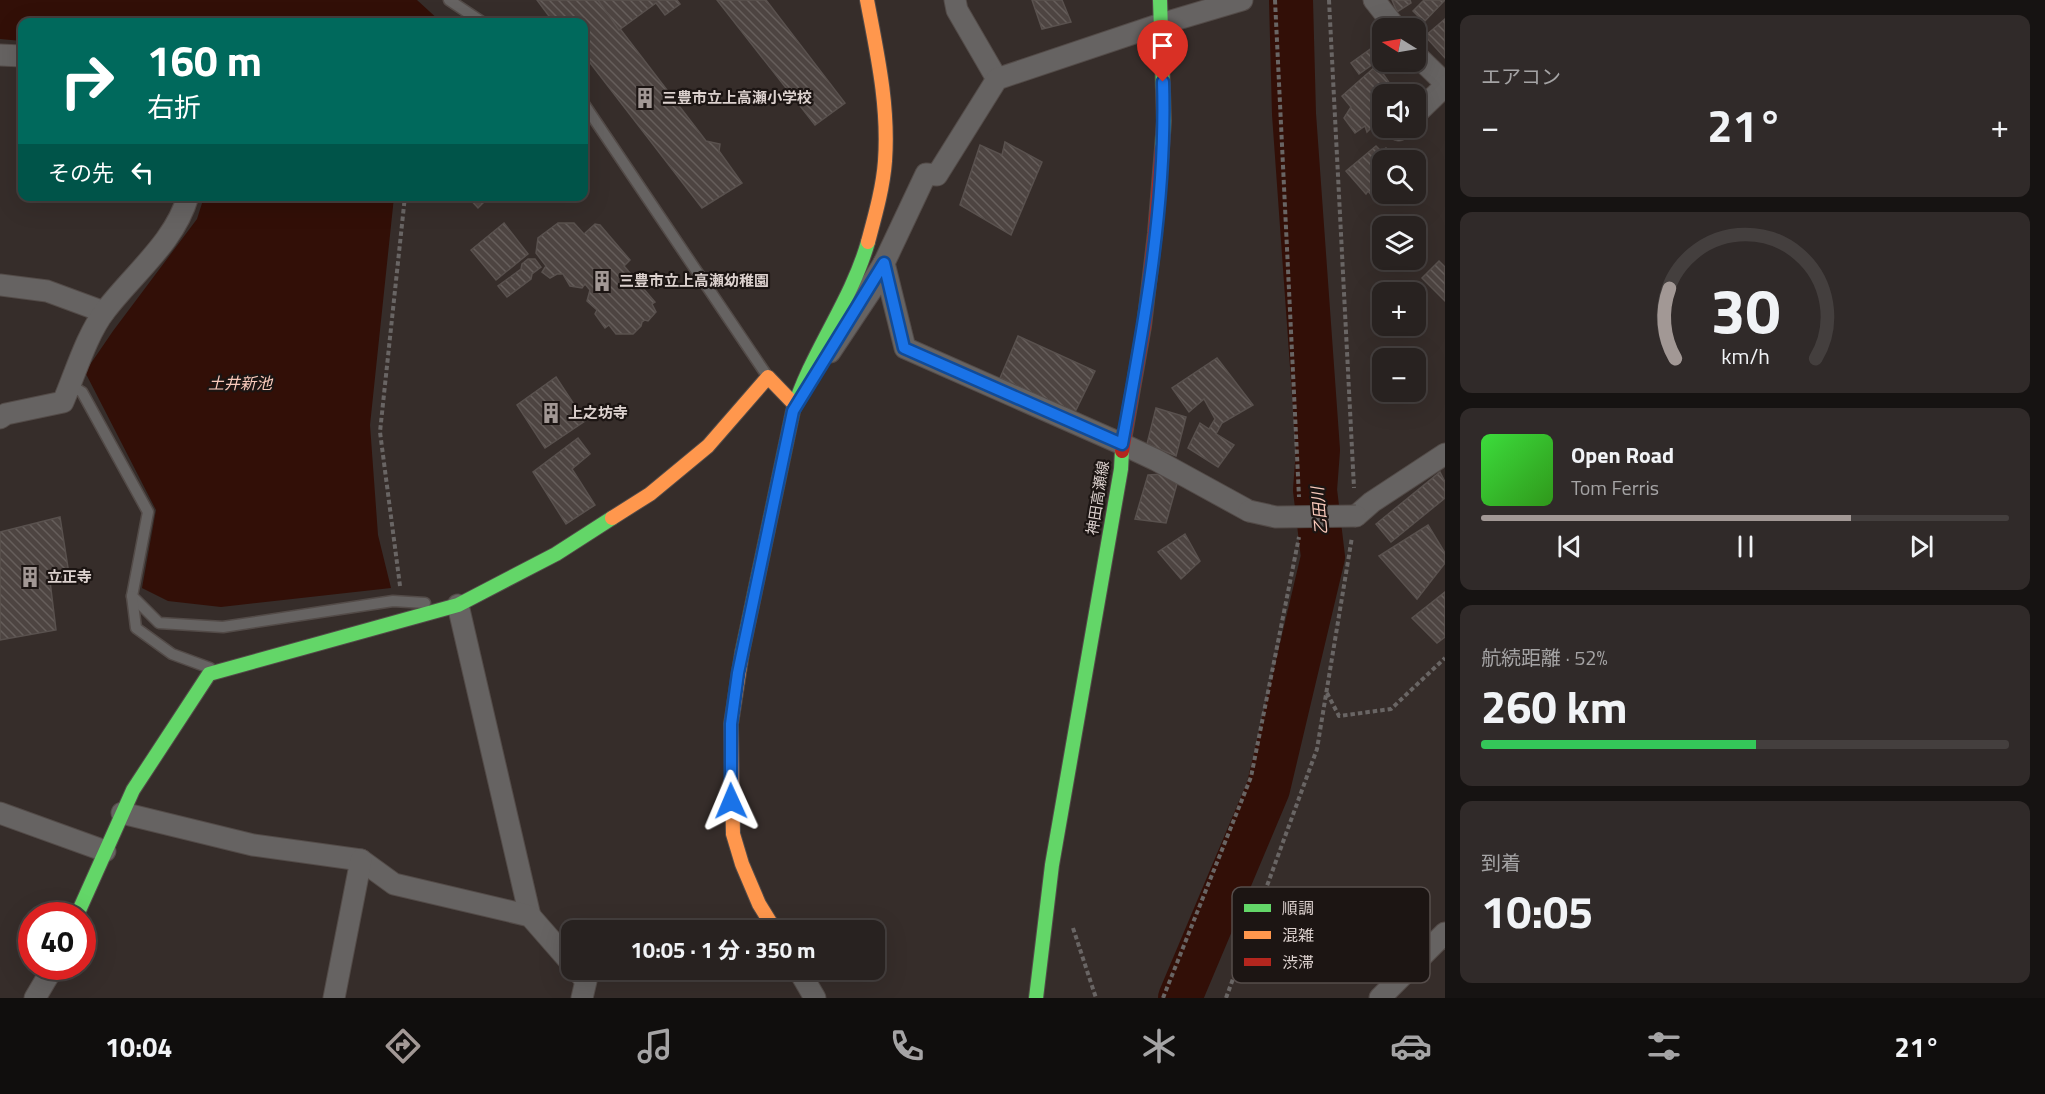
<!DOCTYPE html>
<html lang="ja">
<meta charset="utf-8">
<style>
:root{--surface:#282220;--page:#302a29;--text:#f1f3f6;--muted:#a5a4a5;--line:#443f3e;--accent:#a29895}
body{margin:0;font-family:"Titillium Web","Noto Sans JP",sans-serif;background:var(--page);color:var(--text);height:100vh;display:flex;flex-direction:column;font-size:22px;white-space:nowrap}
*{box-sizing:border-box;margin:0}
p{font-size:20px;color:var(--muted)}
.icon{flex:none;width:33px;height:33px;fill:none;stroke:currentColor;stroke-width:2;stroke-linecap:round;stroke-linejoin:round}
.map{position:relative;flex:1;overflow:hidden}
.details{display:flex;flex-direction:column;gap:15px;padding:15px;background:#161312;width:600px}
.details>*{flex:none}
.banner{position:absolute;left:18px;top:18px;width:570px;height:183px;border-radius:12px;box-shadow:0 6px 24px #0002,0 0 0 2px var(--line);background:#00695c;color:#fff;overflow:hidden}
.needle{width:39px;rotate:281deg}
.buttons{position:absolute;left:1372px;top:18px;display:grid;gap:12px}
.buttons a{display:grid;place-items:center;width:54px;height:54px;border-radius:12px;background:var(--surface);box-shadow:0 6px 24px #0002,0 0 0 2px var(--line);font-size:30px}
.speed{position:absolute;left:18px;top:902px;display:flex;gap:12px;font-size:30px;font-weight:700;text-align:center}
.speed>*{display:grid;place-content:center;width:78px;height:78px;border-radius:50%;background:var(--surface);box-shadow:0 6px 24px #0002,0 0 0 2px var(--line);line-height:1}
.speed .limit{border:9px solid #d22;background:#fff;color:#111}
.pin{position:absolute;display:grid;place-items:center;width:51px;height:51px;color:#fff;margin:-62px -26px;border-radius:50% 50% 50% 0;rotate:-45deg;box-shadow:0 0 6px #0007}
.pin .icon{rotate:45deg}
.me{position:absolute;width:66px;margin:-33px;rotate:359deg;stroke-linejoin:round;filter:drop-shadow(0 0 4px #0008)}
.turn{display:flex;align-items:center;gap:21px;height:126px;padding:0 30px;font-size:27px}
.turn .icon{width:78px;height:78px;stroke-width:2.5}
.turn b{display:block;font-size:42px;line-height:51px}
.then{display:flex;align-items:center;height:57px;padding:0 30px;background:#0003;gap:12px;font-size:22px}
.big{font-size:45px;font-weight:700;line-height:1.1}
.details .tile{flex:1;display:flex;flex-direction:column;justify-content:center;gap:9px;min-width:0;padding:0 21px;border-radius:12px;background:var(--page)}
.details .dial{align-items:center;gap:0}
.dial svg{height:156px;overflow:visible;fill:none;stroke:var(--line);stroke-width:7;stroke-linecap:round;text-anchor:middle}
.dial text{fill:var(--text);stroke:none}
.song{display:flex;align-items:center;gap:18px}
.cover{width:72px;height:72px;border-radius:9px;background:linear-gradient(135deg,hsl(120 70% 55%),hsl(110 70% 35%))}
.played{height:6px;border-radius:3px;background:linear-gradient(90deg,var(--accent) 70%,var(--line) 70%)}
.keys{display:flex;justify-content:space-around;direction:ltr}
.heat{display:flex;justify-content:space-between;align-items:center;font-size:33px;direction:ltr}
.charge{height:9px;border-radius:4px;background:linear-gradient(90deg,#34c759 52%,var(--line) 0)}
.trip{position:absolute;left:561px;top:920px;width:324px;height:60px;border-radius:12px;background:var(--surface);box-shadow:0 6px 24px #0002,0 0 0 2px var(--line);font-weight:700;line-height:60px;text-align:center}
.tabs{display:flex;height:96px;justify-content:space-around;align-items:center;background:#100e0d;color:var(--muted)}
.tabs .icon{width:42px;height:42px}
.tabs .selected{color:var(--accent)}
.tabs b{font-size:27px;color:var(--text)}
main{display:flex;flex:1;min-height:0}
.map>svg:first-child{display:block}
.water{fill:#320f07}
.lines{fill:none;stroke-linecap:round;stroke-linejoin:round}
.river{stroke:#320f07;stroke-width:44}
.building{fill:url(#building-back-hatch);stroke:#59514e;stroke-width:1.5}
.lane-casing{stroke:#534b48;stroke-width:13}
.street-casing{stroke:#534b48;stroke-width:23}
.fast-casing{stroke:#534b48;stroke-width:16}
.slow-casing{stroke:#534b48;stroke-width:16}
.jam-casing{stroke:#534b48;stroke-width:16}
.path{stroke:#696564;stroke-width:4;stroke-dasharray:4.5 3;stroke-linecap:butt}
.lane{stroke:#666362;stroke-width:10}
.street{stroke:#666362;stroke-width:21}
.fast{stroke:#63d668;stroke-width:14}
.slow{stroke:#ff974d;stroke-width:14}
.jam{stroke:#b3261e;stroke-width:14}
.street-bridge-casing{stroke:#534b48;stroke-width:23;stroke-linecap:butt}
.street-bridge{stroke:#666362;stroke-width:21}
.route-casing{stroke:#114b97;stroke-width:15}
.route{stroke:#1a73e8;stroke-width:10}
.labels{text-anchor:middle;stroke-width:4.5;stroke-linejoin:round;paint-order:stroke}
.poi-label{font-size:15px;font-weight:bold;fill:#dcd1ce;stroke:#1c1513;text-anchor:start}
.street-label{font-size:15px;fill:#dcd1ce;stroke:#1c1513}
.water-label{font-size:16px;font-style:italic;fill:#f8c9bb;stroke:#1c1513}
.key{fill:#1c1513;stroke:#564d4b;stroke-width:1.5}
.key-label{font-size:16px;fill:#dcd1ce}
</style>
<main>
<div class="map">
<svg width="1445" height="998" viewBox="0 0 1445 998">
<defs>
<pattern id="building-back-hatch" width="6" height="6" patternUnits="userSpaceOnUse" patternTransform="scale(1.5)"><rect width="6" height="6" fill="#4d4441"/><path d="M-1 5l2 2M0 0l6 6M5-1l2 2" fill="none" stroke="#665e5b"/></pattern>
</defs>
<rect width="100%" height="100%" fill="#362d2a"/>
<!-- water -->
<g class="water">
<polygon points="0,0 417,0 441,22 22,22 22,41 0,39"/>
<polygon points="204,197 394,197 370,425 378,535 391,588 221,607 168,601 142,588 156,510 85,372 113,331 197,219"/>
</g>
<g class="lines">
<!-- river -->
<polyline class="river" points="1180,998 1268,789 1323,557 1315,490 1318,450 1294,114 1291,0"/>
</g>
<!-- building -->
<g class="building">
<polygon points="537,0 598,0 706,141 720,144 719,151 742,183 702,208 584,55 584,22 559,22 552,20"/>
<polygon points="598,0 677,0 680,4 665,15 656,3 619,30"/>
<polygon points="717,0 766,0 845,103 815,125"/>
<polygon points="1032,0 1062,0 1071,22 1042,29"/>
<polygon points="1392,0 1410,0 1411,3 1397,12"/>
<polygon points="1424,0 1445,0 1424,22 1413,11"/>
<polygon points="1445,19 1445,58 1425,36"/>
<polygon points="1383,40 1383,57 1359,74 1351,63"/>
<polygon points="1377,65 1397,94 1383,94 1384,128 1380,130 1375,124 1367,132 1365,126 1355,133 1344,118 1351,107 1342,96"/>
<polygon points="1005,142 1042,162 1011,235 960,205 980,145 1002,155"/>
<polygon points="1376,146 1381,151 1386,148 1394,158 1391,160 1383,160 1383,194 1386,194 1377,202 1368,191 1366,194 1346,171"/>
<polygon points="467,196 490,196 478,208"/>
<polygon points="504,223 528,254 496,280 471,250"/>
<polygon points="558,223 574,223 584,234 595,224 600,225 630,260 624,266 655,302 652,304 656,312 648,321 645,320 642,322 641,326 633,334 616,334 609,325 605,328 595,314 597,310 587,301 590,290 585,284 582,288 570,286 563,274 557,274 550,278 542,272 546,266 536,253 538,238"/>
<polygon points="528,259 535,259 541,267 532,274 531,279 507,297 498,286 521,269 522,264"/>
<polygon points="1439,261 1445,267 1445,301 1422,278"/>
<polygon points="1018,336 1095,371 1075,412 1000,378"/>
<polygon points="1217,358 1253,405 1222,423 1216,434 1234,445 1218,467 1188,448 1200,423 1209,429 1215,419 1204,399 1189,412 1172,388"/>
<polygon points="556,377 585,421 545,448 517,405"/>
<polygon points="1156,408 1186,417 1176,456 1147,444"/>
<polygon points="578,438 590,454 572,469 595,505 566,524 533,472"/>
<polygon points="1440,472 1445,482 1445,498 1391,542 1376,524"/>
<polygon points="1180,473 1166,523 1135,519 1148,475"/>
<polygon points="60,517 69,574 50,581 56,630 0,640 0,532"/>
<polygon points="1428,525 1445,553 1445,563 1417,599 1379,556"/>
<polygon points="1185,534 1200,561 1181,579 1158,552"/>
<polygon points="1445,592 1445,637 1437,643 1412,618"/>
</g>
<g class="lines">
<defs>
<g id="lane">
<polyline points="449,0 482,22"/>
<polyline points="584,104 768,377"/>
<polyline points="70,385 82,392 148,512 132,596 159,623 223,627 393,601 425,603"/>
<polyline points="132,596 136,628 172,654 210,668"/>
</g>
<g id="street">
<polyline points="955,0 957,10 997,79"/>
<polyline points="1374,0 1396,28"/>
<polyline points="0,55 22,56"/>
<polyline points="1416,55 1445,83"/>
<polyline points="1416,114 1445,86"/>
<polyline points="1399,130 1402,128"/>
<polyline points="884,263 905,348 1122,444 1156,460 1249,511"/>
<polyline points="0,285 47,291 104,312"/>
<polyline points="843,329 884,263"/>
<polyline points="830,352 878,280 884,263 926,174 937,175 997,79 1161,24 1242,0"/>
<path d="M0 418 6 414 63 402C75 374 87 334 105 311 133 274 175 242 188 196"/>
<polyline points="1356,516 1372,502 1445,454"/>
<polyline points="458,605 530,916"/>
<polyline points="0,813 105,851"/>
<polyline points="122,813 253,845 361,860 394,884 530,916 572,964"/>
<polyline points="576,969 586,981 582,998"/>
<polyline points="798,969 815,998"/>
<polyline points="35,998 54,966"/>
<polyline points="334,998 361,860"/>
<polyline points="1380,998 1445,933"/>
</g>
<g id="fast">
<polyline points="1160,0 1164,121 1162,148"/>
<path d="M742 653 793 411C811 352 851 302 868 242"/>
<polyline points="77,915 133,790 209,674 458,605 556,554 612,518"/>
<polyline points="1036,998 1052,865 1121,469 1122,451"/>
</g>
<g id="slow">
<path d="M867 0C877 53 889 106 885 161 883 188 875 216 868 242"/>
<polyline points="612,518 650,494 708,446 768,377 795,405 797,403"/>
<polyline points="742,653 731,724 733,834 742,864 759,904 775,930"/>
</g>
<polyline id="jam" points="1122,451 1144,326 1155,233 1162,148"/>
</defs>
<!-- lane casing -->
<use href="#lane" class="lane-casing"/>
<!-- street casing -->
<use href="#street" class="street-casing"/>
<!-- fast casing -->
<use href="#fast" class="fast-casing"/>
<!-- slow casing -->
<use href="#slow" class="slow-casing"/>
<!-- jam casing -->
<use href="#jam" class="jam-casing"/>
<!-- path -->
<g class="path">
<polyline points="1275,0 1299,497"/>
<polyline points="1329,0 1354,488"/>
<polyline points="400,586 380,432 405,196"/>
<polyline points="1327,693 1339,716 1391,709 1445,658"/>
<polyline points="1073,928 1096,998"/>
<polyline points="1163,998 1251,777 1299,537"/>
<polyline points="1226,998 1317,749 1352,537"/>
</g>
<!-- lane -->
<use href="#lane" class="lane"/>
<!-- street -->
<use href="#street" class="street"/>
<!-- fast -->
<use href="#fast" class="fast"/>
<!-- slow -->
<use href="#slow" class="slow"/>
<!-- jam -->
<use href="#jam" class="jam"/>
<defs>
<polyline id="street-bridge" points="1249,511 1276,517 1356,516"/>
</defs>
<!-- street-bridge casing -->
<use href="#street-bridge" class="street-bridge-casing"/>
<!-- street-bridge -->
<use href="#street-bridge" class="street-bridge"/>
</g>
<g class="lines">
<defs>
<path id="route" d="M731 801V724L738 673 793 411 884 263 904 348 1122 444C1144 325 1167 203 1163 82"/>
</defs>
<!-- route casing -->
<use href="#route" class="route-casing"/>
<!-- route -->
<use href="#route" class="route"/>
</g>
<!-- icons -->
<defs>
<symbol id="building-bare" viewBox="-9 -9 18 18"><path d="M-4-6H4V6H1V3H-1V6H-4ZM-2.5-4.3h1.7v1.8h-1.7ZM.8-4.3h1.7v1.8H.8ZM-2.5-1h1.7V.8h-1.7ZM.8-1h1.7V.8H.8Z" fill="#a29895" stroke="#1c1513" stroke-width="2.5" paint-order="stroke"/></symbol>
</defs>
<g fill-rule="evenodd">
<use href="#building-bare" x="630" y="83" width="30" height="30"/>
<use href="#building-bare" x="587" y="266" width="30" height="30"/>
<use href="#building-bare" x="536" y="398" width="30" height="30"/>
<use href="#building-bare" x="15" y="562" width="30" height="30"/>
</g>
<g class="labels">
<!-- poi labels -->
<g class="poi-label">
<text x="662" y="103">三豊市立上高瀬小学校</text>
<text x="619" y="286">三豊市立上高瀬幼稚園</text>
<text x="568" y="418">上之坊寺</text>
<text x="47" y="582">立正寺</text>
</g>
<!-- street labels -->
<g class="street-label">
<text transform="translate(1098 498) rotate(-81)" y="5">神田高瀬線</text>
</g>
<!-- water labels -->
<g class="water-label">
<text x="240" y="389">土井新池</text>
<text transform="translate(1319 511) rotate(-95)" y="6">乙田川</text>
</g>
</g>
<!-- legend -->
<rect x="1232" y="887" width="198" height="96" rx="9" class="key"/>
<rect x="1244" y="904" width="27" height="8" fill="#63d668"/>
<rect x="1244" y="931" width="27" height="8" fill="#ff974d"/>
<rect x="1244" y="958" width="27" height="8" fill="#b3261e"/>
<g class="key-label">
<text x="1282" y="914">順調</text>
<text x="1282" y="941">混雑</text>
<text x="1282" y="968">渋滞</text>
</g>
</svg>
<div class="buttons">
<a><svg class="needle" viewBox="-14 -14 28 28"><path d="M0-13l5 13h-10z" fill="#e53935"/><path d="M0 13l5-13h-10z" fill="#a5a4a5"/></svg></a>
<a><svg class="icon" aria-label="sound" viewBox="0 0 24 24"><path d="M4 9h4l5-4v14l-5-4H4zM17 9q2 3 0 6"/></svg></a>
<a><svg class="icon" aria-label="search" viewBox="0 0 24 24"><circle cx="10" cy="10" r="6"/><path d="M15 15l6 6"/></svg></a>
<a><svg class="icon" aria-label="layers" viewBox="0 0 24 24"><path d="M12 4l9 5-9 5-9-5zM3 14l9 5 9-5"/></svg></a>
<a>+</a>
<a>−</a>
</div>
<div class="speed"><div class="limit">40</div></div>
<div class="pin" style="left:1163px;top:82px;background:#d93025"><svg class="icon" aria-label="arrive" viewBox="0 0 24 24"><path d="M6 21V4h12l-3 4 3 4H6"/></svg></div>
<svg class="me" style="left:731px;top:801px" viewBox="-20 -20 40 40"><path d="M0-17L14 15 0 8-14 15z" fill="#1a73e8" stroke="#fff" stroke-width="4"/></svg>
<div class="trip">10:05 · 1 分 · 350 m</div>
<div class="banner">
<div class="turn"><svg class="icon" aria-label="right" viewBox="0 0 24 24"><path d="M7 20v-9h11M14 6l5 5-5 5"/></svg><div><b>160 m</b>右折</div></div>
<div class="then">その先<svg class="icon" aria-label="left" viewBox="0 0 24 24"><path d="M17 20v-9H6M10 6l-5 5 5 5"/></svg></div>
</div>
</div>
<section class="details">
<div class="tile"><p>エアコン</p>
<div class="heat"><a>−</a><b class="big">21°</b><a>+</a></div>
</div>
<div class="tile dial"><svg viewBox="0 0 100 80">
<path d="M14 69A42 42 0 1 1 86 69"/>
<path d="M14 69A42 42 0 0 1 11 33" stroke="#a29895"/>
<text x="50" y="56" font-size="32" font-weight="700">30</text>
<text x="50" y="72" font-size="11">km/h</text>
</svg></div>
<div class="tile">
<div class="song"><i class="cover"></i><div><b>Open Road</b><p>Tom Ferris</p></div></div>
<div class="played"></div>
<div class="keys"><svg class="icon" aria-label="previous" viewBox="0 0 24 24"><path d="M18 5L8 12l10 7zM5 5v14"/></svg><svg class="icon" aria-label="pause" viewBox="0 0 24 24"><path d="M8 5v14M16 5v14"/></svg><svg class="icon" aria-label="next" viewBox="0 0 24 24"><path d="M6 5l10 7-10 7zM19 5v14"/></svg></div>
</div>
<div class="tile"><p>航続距離 · 52%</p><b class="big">260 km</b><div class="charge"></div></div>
<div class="tile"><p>到着</p><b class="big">10:05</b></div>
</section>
</main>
<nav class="tabs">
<b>10:04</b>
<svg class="icon selected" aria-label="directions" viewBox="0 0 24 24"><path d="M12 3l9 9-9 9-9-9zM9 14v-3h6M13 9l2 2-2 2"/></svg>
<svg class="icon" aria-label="music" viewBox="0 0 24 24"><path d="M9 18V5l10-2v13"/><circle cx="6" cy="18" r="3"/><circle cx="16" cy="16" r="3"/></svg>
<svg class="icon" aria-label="phone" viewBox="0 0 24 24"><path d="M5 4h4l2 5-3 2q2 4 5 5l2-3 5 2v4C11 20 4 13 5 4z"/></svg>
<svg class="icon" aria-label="climate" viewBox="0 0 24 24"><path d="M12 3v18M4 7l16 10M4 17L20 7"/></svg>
<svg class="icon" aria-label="car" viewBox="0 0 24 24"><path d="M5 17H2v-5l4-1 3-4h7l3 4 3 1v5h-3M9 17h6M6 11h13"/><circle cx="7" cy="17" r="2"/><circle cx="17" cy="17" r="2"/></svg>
<svg class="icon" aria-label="filters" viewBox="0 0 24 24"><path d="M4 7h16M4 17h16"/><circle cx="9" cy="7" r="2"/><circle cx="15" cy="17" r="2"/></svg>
<b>21°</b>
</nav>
